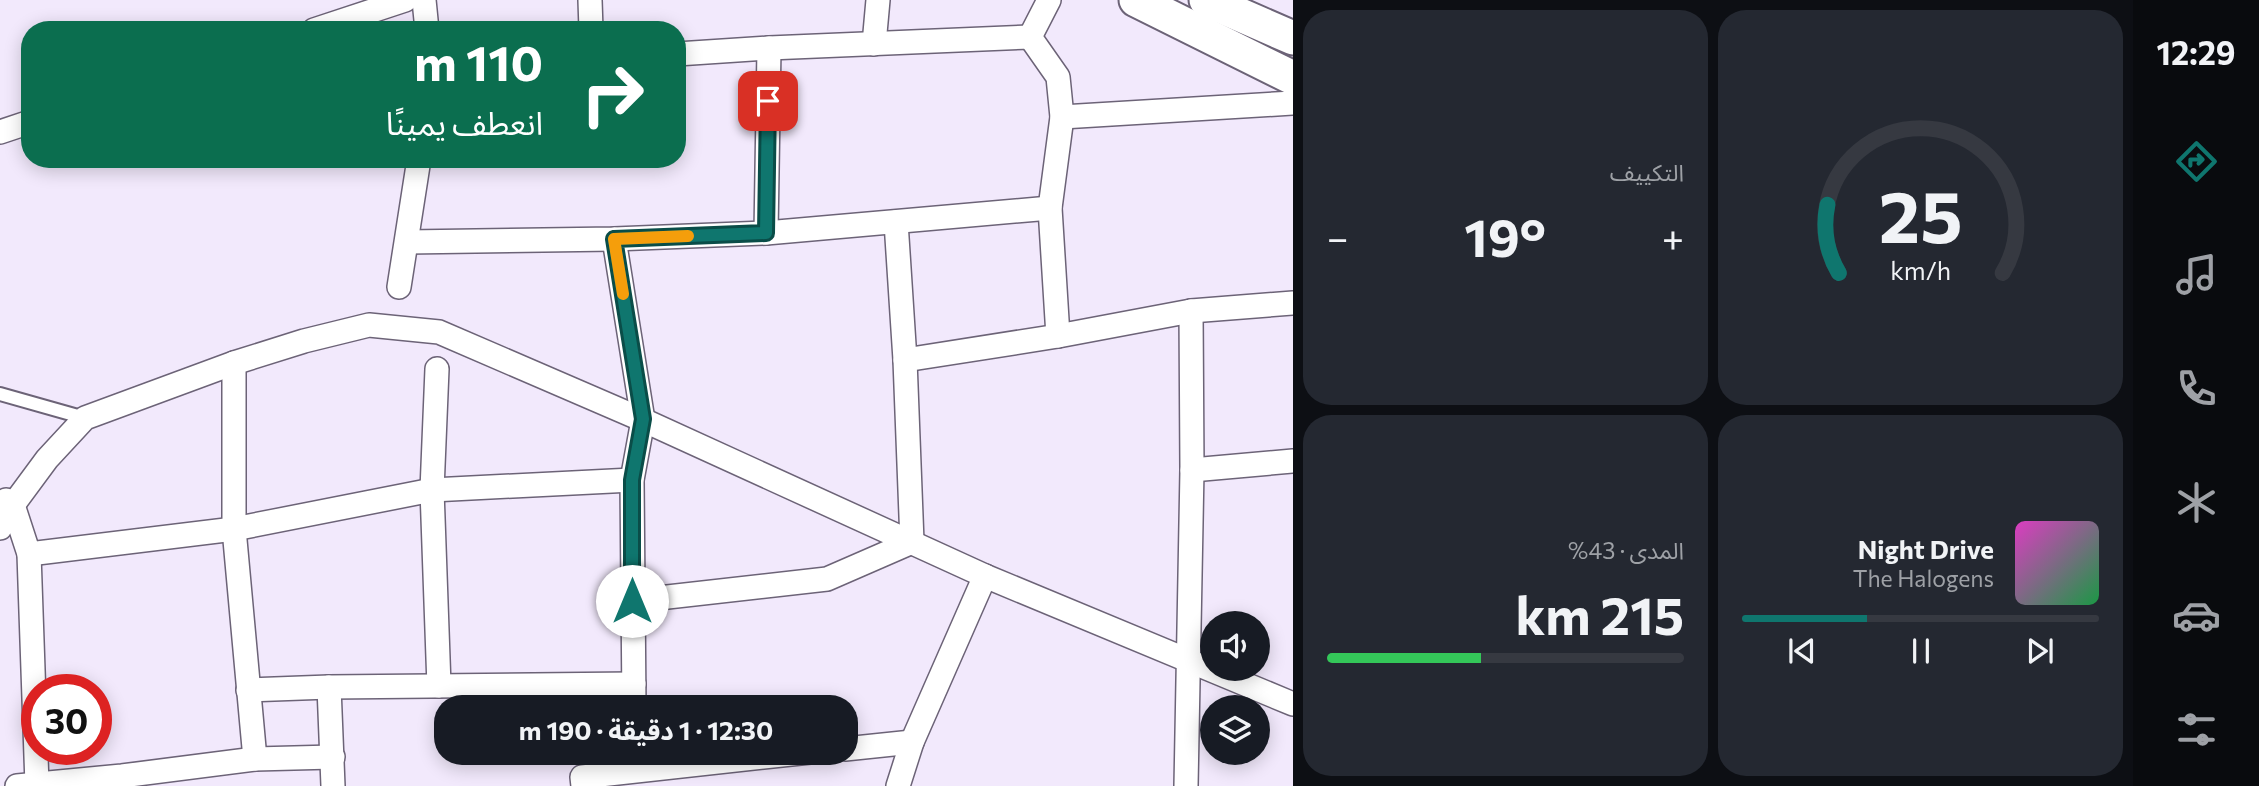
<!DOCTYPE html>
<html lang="ar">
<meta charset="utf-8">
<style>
:root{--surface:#171b24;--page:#242831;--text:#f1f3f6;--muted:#9ea1a6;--line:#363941;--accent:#0f766e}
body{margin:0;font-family:Commissioner,"Noto Sans Arabic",sans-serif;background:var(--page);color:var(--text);direction:rtl;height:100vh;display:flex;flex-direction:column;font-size:26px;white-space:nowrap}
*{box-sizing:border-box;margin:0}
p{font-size:23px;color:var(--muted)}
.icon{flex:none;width:38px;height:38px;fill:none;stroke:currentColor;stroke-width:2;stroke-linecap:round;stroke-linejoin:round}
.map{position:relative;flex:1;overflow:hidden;direction:ltr}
.details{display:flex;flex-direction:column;gap:10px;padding:10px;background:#0d0f14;width:840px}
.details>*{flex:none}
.hud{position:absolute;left:21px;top:21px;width:665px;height:147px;border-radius:28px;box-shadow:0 4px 18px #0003;direction:rtl;background:#0b6e4f;color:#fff;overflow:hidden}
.tools{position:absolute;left:1200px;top:611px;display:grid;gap:14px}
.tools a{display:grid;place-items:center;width:70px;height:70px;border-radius:50%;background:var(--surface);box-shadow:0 4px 18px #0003;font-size:35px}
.speed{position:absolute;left:21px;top:674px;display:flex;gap:14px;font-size:35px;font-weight:700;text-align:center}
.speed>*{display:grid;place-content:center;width:91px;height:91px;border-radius:50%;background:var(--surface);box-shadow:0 4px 18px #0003;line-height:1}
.speed .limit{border:10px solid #d22;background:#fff;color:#111}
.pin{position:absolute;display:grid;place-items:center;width:60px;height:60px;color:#fff;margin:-30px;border-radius:14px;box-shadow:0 4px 10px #0006}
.me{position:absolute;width:77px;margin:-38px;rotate:0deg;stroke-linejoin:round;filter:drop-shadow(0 0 5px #0008)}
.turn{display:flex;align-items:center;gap:24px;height:147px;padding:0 28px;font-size:32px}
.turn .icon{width:91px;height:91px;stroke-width:2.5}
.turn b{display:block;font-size:49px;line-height:60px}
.big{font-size:52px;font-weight:700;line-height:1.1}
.details .tile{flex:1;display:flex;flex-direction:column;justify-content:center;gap:10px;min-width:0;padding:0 24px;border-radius:28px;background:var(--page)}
.details .dial{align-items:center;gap:0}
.dial svg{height:182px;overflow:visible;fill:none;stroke:var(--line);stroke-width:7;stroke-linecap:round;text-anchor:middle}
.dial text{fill:var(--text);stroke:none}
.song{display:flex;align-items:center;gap:21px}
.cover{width:84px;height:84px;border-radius:10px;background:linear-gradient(135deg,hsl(310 70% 55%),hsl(140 70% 35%))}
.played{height:7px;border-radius:4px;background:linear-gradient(90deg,var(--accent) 35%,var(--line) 35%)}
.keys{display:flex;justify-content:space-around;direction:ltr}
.heat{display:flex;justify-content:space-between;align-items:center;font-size:38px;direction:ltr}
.charge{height:10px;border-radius:5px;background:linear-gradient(90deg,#34c759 43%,var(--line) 0)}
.details .tiles{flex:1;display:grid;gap:10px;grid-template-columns:repeat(2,1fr)}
.trip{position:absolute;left:434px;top:695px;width:424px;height:70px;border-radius:28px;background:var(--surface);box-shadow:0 4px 18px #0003;font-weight:700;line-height:70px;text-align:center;direction:rtl}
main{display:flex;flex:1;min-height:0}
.menu{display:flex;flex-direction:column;width:126px;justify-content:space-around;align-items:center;background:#090b0e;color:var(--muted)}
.menu .icon{width:49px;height:49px}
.menu .current{color:var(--accent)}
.menu b{font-size:32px;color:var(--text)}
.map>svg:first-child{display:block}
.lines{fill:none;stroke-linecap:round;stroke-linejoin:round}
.lane-casing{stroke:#6c6377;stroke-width:16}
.street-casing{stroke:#6c6377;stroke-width:26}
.secondary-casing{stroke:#6c6377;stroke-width:37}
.lane{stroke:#fff;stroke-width:12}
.street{stroke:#fff;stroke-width:23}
.secondary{stroke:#fff;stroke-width:33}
.route-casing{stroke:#0a4d48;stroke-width:18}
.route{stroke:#0f766e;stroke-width:12}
.slow{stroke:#f59e0b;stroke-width:12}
</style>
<main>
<nav class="menu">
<b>12:29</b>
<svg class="icon current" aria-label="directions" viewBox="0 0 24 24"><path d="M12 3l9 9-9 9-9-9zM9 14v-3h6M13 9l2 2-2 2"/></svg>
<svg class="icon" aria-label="music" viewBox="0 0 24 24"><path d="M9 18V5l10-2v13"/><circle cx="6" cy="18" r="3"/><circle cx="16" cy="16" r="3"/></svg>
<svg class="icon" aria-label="phone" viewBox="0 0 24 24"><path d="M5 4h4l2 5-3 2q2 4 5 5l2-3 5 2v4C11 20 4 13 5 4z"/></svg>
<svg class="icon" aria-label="climate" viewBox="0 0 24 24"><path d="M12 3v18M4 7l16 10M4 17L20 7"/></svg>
<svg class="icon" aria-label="car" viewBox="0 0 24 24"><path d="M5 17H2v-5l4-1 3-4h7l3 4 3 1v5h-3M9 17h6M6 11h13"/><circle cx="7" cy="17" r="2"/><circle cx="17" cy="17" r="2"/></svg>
<svg class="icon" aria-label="filters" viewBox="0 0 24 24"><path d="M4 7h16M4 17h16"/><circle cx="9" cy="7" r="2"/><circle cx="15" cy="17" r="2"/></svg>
</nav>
<section class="details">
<div class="tiles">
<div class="tile dial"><svg viewBox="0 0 100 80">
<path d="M14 69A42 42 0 1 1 86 69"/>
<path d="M14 69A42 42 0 0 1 9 39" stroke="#0f766e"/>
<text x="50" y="56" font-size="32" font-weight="700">25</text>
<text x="50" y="72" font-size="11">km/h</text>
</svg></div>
<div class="tile"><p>التكييف</p>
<div class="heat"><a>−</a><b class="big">19°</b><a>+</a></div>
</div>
<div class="tile">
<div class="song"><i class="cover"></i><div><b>Night Drive</b><p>The Halogens</p></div></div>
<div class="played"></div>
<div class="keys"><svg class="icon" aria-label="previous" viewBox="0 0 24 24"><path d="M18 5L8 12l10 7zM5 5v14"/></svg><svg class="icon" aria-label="pause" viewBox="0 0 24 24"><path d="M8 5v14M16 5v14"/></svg><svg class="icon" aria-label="next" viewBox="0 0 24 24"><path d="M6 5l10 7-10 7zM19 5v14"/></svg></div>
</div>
<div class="tile"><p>المدى · 43%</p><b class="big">215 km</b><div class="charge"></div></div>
</div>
</section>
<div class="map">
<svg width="1293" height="786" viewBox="0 0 1293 786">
<rect width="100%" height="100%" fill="#f2e9fc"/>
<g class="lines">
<defs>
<polyline id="lane" points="0,394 85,418"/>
<g id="street">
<polyline points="424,0 427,30"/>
<polyline points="590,0 591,30"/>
<polyline points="1049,0 1030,37 1058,77 1062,117 1050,208 1058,336"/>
<polyline points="314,30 405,0"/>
<polyline points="874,44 878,0"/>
<polyline points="677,54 769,48 1030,37"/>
<polyline points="1062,117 1293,103"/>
<polyline points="0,132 30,122"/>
<polyline points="766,233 769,48"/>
<polyline points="614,239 643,420 632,480 634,707"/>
<polyline points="407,242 614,239 766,233 1050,208"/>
<polyline points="399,287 419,159"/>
<polyline points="905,360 1058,336 1191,311 1293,303"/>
<polyline points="234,363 234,529 255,759"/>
<polyline points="437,369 432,490 439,686"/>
<polyline points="1192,470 1293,461"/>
<polyline points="6,500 13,505 29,554 37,785"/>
<polyline points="0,528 13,505 47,459 85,418 234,363 304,341 369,325 439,332 643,420 985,576 1293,704"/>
<polyline points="29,554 234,529 432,490 632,480"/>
<polyline points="632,601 827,579 912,542 905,360 896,222"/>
<polyline points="329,687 333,786"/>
<polyline points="248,690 329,687 634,684"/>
<polyline points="845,749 912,742"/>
<polyline points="17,786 122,776 255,759 333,757"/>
<polyline points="583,786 582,777 810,752"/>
<polyline points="898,786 912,742 985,576"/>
<polyline points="1186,786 1192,470 1191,311"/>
</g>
<g id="secondary">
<polyline points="1136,0 1293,78"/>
<polyline points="1206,0 1293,38"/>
</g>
</defs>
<!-- lane casing -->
<use href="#lane" class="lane-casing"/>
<!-- street casing -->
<use href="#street" class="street-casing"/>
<!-- secondary casing -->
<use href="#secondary" class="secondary-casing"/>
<!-- lane -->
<use href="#lane" class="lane"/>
<!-- street -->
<use href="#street" class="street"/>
<!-- secondary -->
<use href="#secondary" class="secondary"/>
</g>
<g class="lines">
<defs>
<polyline id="route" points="632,601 632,480 643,419 614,239 766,233 768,101"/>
</defs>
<!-- route casing -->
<use href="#route" class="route-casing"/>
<!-- route -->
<use href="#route" class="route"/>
<!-- slow -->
<polyline class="slow" points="623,294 614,239 688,236"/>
</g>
</svg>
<div class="tools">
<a><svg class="icon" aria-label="sound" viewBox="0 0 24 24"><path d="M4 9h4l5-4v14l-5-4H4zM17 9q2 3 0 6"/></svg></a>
<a><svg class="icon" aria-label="layers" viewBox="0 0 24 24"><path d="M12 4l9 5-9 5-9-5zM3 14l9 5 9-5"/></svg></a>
</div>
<div class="speed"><div class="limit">30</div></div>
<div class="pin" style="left:768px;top:101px;background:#d93025"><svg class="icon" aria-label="arrive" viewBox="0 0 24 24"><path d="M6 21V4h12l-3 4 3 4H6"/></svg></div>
<svg class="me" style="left:632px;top:601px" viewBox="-20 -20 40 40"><circle r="19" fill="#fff"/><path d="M0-13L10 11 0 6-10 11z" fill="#0f766e"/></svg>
<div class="trip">12:30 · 1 دقيقة · 190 m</div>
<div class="hud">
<div class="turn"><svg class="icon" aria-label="right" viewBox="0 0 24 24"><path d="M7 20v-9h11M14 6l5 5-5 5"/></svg><div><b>110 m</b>انعطف يمينًا</div></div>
</div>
</div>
</main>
